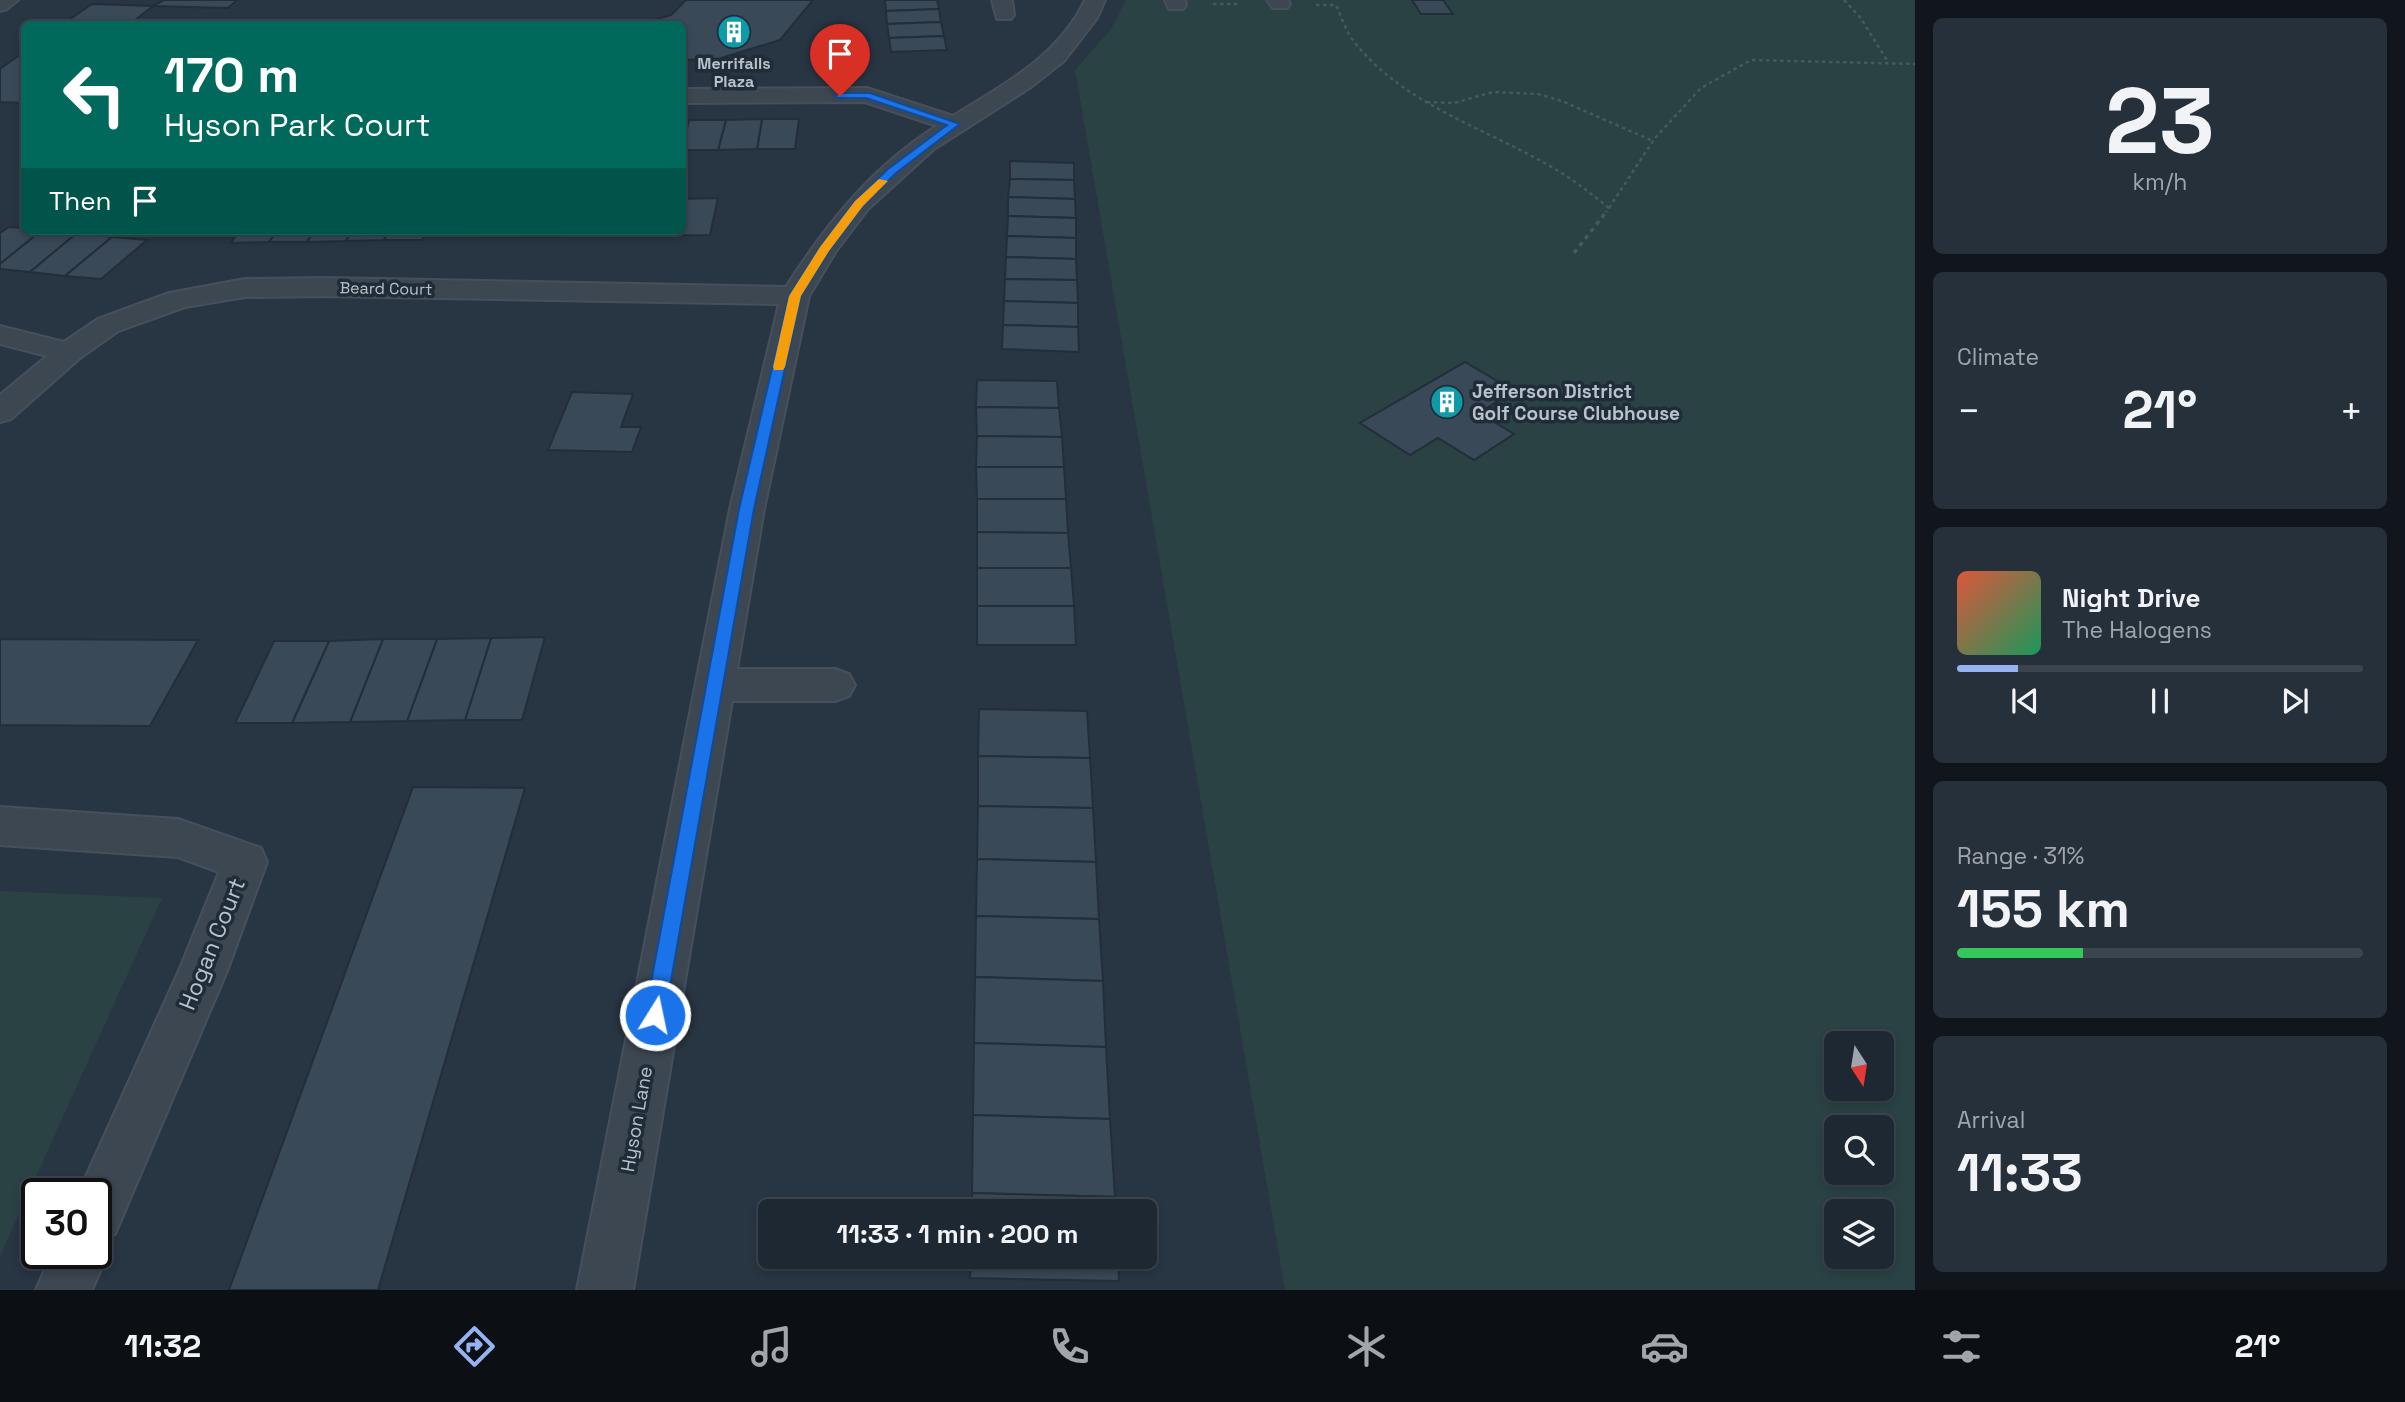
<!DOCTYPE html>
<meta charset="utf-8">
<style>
:root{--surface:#1e2832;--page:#26303a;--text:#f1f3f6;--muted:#a1a6ac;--line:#3c444d;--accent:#95b2f1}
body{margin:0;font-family:"Space Grotesk",sans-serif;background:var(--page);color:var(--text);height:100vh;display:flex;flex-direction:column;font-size:26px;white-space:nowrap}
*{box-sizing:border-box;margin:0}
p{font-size:23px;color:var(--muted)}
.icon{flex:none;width:38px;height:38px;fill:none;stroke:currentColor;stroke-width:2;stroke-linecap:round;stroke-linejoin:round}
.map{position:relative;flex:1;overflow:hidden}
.panel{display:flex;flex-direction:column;gap:18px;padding:18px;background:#10161c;width:490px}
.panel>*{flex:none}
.guide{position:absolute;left:21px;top:21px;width:665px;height:214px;border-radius:10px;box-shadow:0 4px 10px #0003,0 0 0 2px var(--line);background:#00695c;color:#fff;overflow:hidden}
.needle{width:46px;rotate:168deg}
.controls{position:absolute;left:1824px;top:1031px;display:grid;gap:14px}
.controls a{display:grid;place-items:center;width:70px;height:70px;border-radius:10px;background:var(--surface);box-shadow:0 4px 10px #0003,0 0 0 2px var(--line);font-size:35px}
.speed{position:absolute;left:21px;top:1178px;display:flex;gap:14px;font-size:35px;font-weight:700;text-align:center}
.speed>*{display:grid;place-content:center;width:91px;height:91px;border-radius:50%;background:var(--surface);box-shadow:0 4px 10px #0003,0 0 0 2px var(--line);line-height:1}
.speed .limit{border:4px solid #111;border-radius:10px;background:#fff;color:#111}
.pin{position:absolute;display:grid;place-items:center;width:60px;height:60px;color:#fff;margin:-72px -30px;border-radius:50% 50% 50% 0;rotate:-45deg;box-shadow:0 0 7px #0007}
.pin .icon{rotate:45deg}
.me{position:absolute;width:77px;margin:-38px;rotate:10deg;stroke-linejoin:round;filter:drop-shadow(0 0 5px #0008)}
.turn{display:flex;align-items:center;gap:24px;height:147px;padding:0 28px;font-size:32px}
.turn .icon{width:91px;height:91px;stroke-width:2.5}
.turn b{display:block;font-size:49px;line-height:60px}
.then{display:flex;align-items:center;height:66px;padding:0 28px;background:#0003;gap:14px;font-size:26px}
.big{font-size:52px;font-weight:600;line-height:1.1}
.panel .widget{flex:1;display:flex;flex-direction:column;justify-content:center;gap:10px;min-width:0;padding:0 24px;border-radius:10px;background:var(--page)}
.panel .dial{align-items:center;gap:0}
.dial b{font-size:91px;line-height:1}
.song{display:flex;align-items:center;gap:21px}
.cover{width:84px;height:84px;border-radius:10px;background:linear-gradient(135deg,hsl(10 70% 55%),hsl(150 70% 35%))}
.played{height:7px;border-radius:4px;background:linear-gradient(90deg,var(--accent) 15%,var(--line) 15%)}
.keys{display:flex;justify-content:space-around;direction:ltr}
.heat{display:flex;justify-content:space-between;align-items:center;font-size:38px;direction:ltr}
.charge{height:10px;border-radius:5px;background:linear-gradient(90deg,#34c759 31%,var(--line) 0)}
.trip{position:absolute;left:758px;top:1199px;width:399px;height:70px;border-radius:10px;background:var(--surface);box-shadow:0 4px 10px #0003,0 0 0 2px var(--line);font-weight:600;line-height:70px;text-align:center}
.tab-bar{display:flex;height:112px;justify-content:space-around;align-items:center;background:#0c1014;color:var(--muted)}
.tab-bar .icon{width:49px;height:49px}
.tab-bar .selected{color:var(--accent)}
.tab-bar b{font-size:32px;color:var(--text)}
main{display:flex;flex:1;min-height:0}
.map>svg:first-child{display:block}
.green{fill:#2a4244;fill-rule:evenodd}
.building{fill:#3a4958;stroke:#232e3a;stroke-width:2}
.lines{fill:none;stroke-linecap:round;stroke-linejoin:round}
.minor-casing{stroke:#46505c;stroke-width:4}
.path-far1{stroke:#435b5b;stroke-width:2.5;stroke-dasharray:3.5 3.5;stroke-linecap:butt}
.path{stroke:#435b5b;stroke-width:3.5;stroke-dasharray:4.5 4.5;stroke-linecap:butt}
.minor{fill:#3c4752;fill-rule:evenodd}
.route{fill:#1a73e8;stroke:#114b97;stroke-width:2}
.slow{fill:#f59e0b}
.labels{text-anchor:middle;stroke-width:7;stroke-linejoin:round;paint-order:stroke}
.far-poi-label{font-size:16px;font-weight:bold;fill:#b9c2cc;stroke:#202c38}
.far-street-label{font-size:16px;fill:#b9c2cc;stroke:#202c38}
.poi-label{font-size:19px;font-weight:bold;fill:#b9c2cc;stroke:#202c38;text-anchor:start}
.street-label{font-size:19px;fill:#b9c2cc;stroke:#202c38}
.near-street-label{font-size:23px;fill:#b9c2cc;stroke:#202c38}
</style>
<main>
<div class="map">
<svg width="1915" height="1290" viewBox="0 0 1915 1290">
<rect width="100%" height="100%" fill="#283543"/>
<!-- green -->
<g class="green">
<path d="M1126 0H1915V1290H1285L1075 70 1111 29ZM1836 1043H1881V1088H1836ZM1836 1127H1881V1172H1836ZM1836 1211H1881V1256H1836Z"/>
<polygon points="0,891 162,898 0,1256"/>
</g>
<!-- building -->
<g class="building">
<polygon points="164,0 237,0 228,8 153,6"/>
<polygon points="686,0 813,0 780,40 718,59 682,60 682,24 639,24 671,15"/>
<polygon points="885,0 937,0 939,9 886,11"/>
<polygon points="1412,0 1443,0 1453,14 1421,14"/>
<polygon points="92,4 153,6 130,24 63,24"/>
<polygon points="939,9 941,22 887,24 886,11"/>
<polygon points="941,22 944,36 889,38 887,24"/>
<polygon points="944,36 947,50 891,52 889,38"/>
<polygon points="24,52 24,103 0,102 0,69"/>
<polygon points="762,119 799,119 795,149 757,149"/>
<polygon points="762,119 757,149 718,150 726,120"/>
<polygon points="689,120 726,120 718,150 682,150"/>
<polygon points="1010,161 1074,163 1074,180 1010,179"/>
<polygon points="1010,179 1074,180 1075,199 1008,197"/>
<polygon points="1008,197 1075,199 1076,218 1008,216"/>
<polygon points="718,198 710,235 479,237 482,231 682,231 682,199"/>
<polygon points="1008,216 1076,218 1076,238 1007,236"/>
<polygon points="9,227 24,228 24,231 41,231 0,264 0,233"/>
<polygon points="41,231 77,233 30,272 0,269 0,264"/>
<polygon points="239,231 277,231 269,242 231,243"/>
<polygon points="277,231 314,231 307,242 269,242"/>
<polygon points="314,231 352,231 346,241 307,242"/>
<polygon points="352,231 389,231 384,240 346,241"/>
<polygon points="389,231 427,231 422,240 384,240"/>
<polygon points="77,233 112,237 65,276 30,272"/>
<polygon points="1007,236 1076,238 1076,259 1006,257"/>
<polygon points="112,237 147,240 101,279 65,276"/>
<polygon points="1006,257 1076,259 1077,280 1005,279"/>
<polygon points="1005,279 1077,280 1078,303 1004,301"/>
<polygon points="1004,301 1078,303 1078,327 1003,325"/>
<polygon points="1003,325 1078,327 1079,352 1002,349"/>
<polygon points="1465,362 1514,391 1479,413 1514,434 1474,460 1438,438 1410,455 1360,423"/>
<polygon points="977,380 1057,381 1059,408 976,407"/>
<polygon points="572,392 633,394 621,427 641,427 632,452 548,450"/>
<polygon points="976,407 1059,408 1062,437 977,436"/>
<polygon points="977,436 1062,437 1064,467 976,467"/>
<polygon points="976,467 1064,467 1066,499 977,499"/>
<polygon points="977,499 1066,499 1068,533 977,532"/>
<polygon points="977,532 1068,533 1071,568 977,568"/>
<polygon points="977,568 1071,568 1074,606 977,606"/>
<polygon points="977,606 1074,606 1076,645 977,645"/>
<polygon points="545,637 522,720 465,720 491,638"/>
<polygon points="491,638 465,720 407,721 437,639"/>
<polygon points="0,639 198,640 150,726 0,725"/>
<polygon points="383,639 437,639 407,721 350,722"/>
<polygon points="383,639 350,722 292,723 329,641"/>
<polygon points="274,641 329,641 292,723 235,723"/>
<polygon points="979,709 1087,711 1090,758 978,756"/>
<polygon points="978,756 1090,758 1093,808 978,806"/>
<polygon points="413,787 525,788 378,1290 229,1290"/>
<polygon points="978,806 1093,808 1096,862 977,859"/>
<polygon points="977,859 1096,862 1099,919 976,916"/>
<polygon points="976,916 1099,919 1103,981 975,977"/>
<polygon points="975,977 1103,981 1106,1047 974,1043"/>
<polygon points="974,1043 1106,1047 1110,1119 973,1115"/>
<polygon points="973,1115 1110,1119 1115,1197 972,1193"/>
<polygon points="972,1193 1115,1197 1116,1211 972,1211"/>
<polygon points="971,1256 1118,1256 1119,1281 970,1278"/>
</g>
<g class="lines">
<defs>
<g id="minor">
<polygon points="0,0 18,0 7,9 0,11"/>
<polygon points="992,0 1012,0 1014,15 1011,19 997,19"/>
<path d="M1085 0H1105L1097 18 1064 61 1031 87 934 149 868 209 836 251 809 296 764 509 737 669H835L849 674 855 685 849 696 835 701H732L633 1290H577L730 509 779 304 325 296 245 297 185 307 118 331 80 358 11 419 0 422V395L47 356 0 344V326L64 342 98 319 169 293 245 279 325 278 786 287C827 223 872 167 937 126L865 102 682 103V89L867 88 953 116C1003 85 1059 56 1085 0Z"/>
<polygon points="1165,0 1185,0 1186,5 1183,9 1169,9"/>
<polygon points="1267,0 1288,0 1290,4 1287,8 1273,8"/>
<polygon points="0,807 178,819 261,848 267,862 227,971 115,1234 102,1240 108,1253 92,1290 36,1290 52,1253 96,1253 96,1194 78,1194 181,966 219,872 178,857 0,845"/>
</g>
</defs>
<!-- minor casing -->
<use href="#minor" class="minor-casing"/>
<!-- path-far1 -->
<g class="path-far1">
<polyline points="1844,0 1860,17 1888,62"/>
<polyline points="1213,4 1239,4"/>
<path d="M1316 5H1336C1342 18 1346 32 1355 43 1404 104 1482 127 1548 165 1570 177 1589 192 1609 208L1606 212"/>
<polyline points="1427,102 1454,103 1493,92 1538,94 1562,101 1653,141"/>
<polyline points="1609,208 1655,138 1701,88 1751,60 1915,64"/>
</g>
<!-- path -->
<polyline class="path" points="1574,253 1607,211"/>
<!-- minor -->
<use href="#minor" class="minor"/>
</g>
<!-- route -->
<polygon class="route" points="840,93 870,93 960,124 896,173 863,206 829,251 801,296 754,509 665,1015 662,1022 655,1025 648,1022 645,1015 739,509 789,296 820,247 855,201 888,169 947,125 866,98 837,98 835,96"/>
<!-- slow -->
<polygon class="slow" points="879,179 888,181 863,206 829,251 801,296 785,367 783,370 774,370 773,367 789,296 820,247 855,201"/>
<!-- icons -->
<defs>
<symbol id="building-disc" viewBox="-11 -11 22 22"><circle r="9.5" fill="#0f9aa8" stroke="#202c38"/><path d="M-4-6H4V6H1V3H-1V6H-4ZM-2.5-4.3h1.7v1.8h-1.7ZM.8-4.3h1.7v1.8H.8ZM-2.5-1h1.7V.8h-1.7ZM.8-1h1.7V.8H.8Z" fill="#fff"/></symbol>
</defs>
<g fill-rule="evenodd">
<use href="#building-disc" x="715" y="13" width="38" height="38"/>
<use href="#building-disc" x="1428" y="383" width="38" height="38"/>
</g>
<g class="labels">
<!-- far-poi labels -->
<g class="far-poi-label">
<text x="734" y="69">Merrifalls<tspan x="734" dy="18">Plaza</tspan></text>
</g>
<!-- far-street labels -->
<g class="far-street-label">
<text transform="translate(386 288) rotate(1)" y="6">Beard Court</text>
</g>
<!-- poi labels -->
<g class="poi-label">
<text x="1472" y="398">Jefferson District<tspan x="1472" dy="22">Golf Course Clubhouse</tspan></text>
</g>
<!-- street labels -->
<g class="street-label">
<text transform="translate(636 1119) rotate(-80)" y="7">Hyson Lane</text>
</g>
<!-- near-street labels -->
<g class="near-street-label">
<text transform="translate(212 944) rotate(-68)" y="8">Hogan Court</text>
</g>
</g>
</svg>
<div class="controls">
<a><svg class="needle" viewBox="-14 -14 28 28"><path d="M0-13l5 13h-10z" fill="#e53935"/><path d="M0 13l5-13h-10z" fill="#a1a6ac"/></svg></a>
<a><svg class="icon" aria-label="search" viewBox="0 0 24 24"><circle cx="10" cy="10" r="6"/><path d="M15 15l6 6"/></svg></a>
<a><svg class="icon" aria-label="layers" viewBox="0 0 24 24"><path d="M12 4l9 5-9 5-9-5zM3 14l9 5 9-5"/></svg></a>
</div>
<div class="speed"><div class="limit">30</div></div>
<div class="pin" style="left:840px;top:96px;background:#d93025"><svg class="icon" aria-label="arrive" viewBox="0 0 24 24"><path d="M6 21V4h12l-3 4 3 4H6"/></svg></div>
<svg class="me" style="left:655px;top:1015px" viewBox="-20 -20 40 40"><circle r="17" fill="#1a73e8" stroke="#fff" stroke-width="3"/><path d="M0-11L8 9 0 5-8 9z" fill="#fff"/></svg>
<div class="trip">11:33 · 1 min · 200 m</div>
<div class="guide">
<div class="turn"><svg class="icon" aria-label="left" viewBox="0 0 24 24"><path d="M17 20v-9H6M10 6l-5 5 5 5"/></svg><div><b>170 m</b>Hyson Park Court</div></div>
<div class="then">Then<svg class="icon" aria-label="arrive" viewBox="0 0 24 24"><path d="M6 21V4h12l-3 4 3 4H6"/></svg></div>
</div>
</div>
<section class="panel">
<div class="widget dial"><b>23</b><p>km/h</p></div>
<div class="widget"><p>Climate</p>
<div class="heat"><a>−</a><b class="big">21°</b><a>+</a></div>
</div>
<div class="widget">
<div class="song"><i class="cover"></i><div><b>Night Drive</b><p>The Halogens</p></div></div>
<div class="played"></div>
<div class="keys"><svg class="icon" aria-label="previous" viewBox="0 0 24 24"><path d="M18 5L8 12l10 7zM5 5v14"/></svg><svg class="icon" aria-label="pause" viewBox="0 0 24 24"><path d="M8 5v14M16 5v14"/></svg><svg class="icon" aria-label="next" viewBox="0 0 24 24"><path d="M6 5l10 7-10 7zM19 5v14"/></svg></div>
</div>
<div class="widget"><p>Range · 31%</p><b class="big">155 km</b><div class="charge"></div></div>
<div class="widget"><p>Arrival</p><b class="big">11:33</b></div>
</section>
</main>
<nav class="tab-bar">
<b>11:32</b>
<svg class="icon selected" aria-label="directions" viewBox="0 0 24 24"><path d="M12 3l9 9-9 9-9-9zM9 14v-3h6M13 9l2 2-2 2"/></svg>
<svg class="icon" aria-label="music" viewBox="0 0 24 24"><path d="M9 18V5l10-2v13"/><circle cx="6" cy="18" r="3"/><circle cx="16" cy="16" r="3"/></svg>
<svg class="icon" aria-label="phone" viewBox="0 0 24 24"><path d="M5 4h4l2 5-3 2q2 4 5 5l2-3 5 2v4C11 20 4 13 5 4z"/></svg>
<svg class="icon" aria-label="climate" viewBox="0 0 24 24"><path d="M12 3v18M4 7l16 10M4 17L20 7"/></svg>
<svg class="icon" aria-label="car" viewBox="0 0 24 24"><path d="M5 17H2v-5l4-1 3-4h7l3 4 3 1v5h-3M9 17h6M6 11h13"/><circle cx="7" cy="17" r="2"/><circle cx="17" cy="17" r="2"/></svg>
<svg class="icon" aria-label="filters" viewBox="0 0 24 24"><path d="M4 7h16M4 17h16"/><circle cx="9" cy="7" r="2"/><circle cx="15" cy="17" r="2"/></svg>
<b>21°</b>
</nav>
